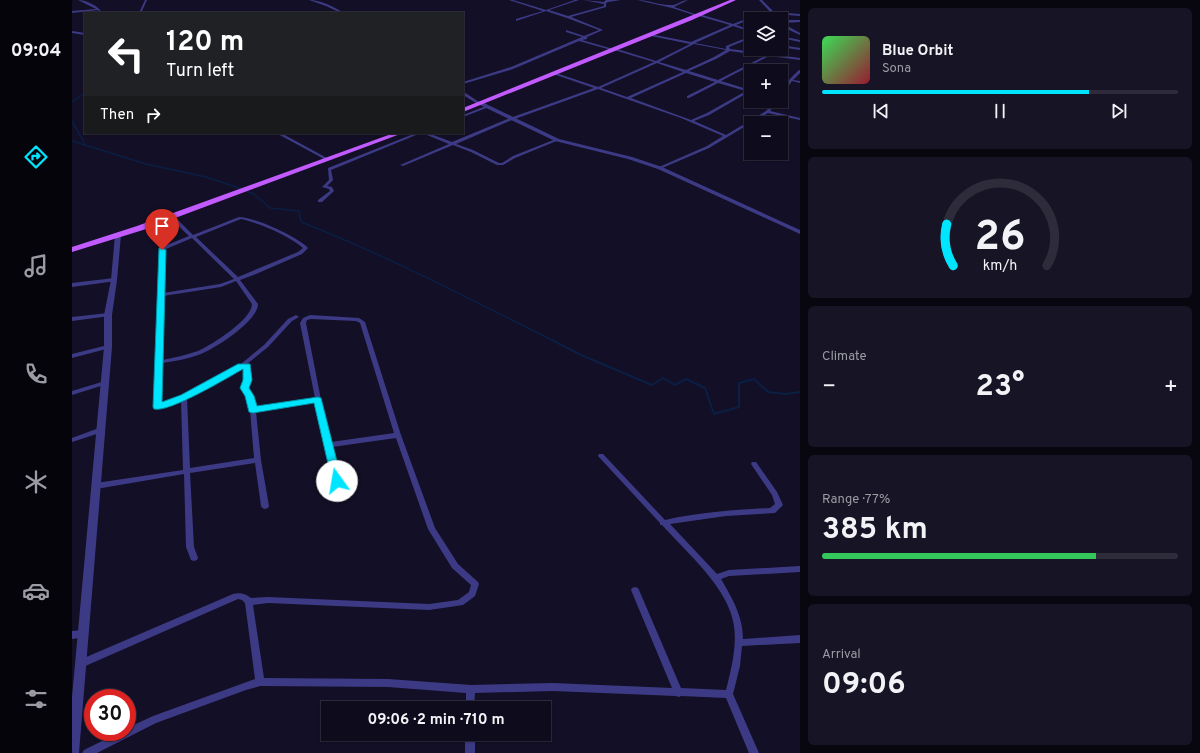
<!DOCTYPE html>
<meta charset="utf-8">
<style>
:root{--surface:#0e0b1c;--page:#171425;--text:#f1f3f6;--muted:#9b9ba3;--line:#2e2b3b;--accent:#00e5ff}
body{margin:0;font-family:Overpass,sans-serif;background:var(--page);color:var(--text);height:100vh;display:flex;flex-direction:column;font-size:15px;white-space:nowrap}
*{box-sizing:border-box;margin:0}
p{font-size:13px;color:var(--muted)}
.icon{flex:none;width:22px;height:22px;fill:none;stroke:currentColor;stroke-width:2;stroke-linecap:round;stroke-linejoin:round}
.map{position:relative;flex:1;overflow:hidden}
.details{display:flex;flex-direction:column;gap:8px;padding:8px;background:#08060f;width:400px}
.details>*{flex:none}
.guide{position:absolute;left:12px;top:12px;width:380px;height:122px;border-radius:0px;box-shadow:0 1px 3px #0004,0 0 0 1px var(--line);background:#202124;color:#fff;overflow:hidden}
.tools{position:absolute;left:672px;top:12px;display:grid;gap:8px}
.tools a{display:grid;place-items:center;width:44px;height:44px;border-radius:0px;background:var(--surface);box-shadow:0 1px 3px #0004,0 0 0 1px var(--line);font-size:20px}
.speed{position:absolute;left:12px;top:689px;display:flex;gap:8px;font-size:20px;font-weight:700;text-align:center}
.speed>*{display:grid;place-content:center;width:52px;height:52px;border-radius:50%;background:var(--surface);box-shadow:0 1px 3px #0004,0 0 0 1px var(--line);line-height:1}
.speed .limit{border:6px solid #d22;background:#fff;color:#111}
.pin{position:absolute;display:grid;place-items:center;width:34px;height:34px;color:#fff;margin:-41px -17px;border-radius:50% 50% 50% 0;rotate:-45deg;box-shadow:0 0 4px #0007}
.pin .icon{rotate:45deg}
.me{position:absolute;width:44px;margin:-22px;rotate:347deg;stroke-linejoin:round;filter:drop-shadow(0 0 3px #0008)}
.turn{display:flex;align-items:center;gap:14px;height:84px;padding:0 16px;font-size:18px}
.turn .icon{width:52px;height:52px;stroke-width:2.5}
.turn b{display:block;font-size:28px;line-height:34px}
.then{display:flex;align-items:center;height:38px;padding:0 16px;background:#0003;gap:8px;font-size:15px}
.big{font-size:30px;font-weight:700;line-height:1.1}
.details .widget{flex:1;display:flex;flex-direction:column;justify-content:center;gap:6px;min-width:0;padding:0 14px;border-radius:6px;background:var(--page)}
.details .dial{align-items:center;gap:0}
.dial svg{height:104px;overflow:visible;fill:none;stroke:var(--line);stroke-width:7;stroke-linecap:round;text-anchor:middle}
.dial text{fill:var(--text);stroke:none}
.song{display:flex;align-items:center;gap:12px}
.cover{width:48px;height:48px;border-radius:6px;background:linear-gradient(135deg,hsl(130 70% 55%),hsl(350 70% 35%))}
.played{height:4px;border-radius:2px;background:linear-gradient(90deg,var(--accent) 75%,var(--line) 75%)}
.keys{display:flex;justify-content:space-around;direction:ltr}
.heat{display:flex;justify-content:space-between;align-items:center;font-size:22px;direction:ltr}
.charge{height:6px;border-radius:3px;background:linear-gradient(90deg,#34c759 77%,var(--line) 0)}
.trip{position:absolute;left:249px;top:701px;width:230px;height:40px;border-radius:0px;background:var(--surface);box-shadow:0 1px 3px #0004,0 0 0 1px var(--line);font-weight:700;line-height:40px;text-align:center}
main{display:flex;flex:1;min-height:0}
.dock{display:flex;flex-direction:column;width:72px;justify-content:space-around;align-items:center;background:#06040b;color:var(--muted)}
.dock .icon{width:28px;height:28px}
.dock .on{color:var(--accent)}
.dock b{font-size:18px;color:var(--text)}
.map>svg:first-child{display:block}
.lines{fill:none;stroke-linecap:round;stroke-linejoin:round}
.stream-far1{stroke:#0a1f44;stroke-width:1.5}
.stream{stroke:#0a1f44;stroke-width:2}
.minor{fill:#3d3a85;fill-rule:evenodd}
.tertiary{fill:#3d3a85;fill-rule:evenodd}
.primary{fill:#c25bff;fill-rule:evenodd}
.route{fill:#00e5ff;stroke:#0095a6}
</style>
<main>
<nav class="dock">
<b>09:04</b>
<svg class="icon on" aria-label="directions" viewBox="0 0 24 24"><path d="M12 3l9 9-9 9-9-9zM9 14v-3h6M13 9l2 2-2 2"/></svg>
<svg class="icon" aria-label="music" viewBox="0 0 24 24"><path d="M9 18V5l10-2v13"/><circle cx="6" cy="18" r="3"/><circle cx="16" cy="16" r="3"/></svg>
<svg class="icon" aria-label="phone" viewBox="0 0 24 24"><path d="M5 4h4l2 5-3 2q2 4 5 5l2-3 5 2v4C11 20 4 13 5 4z"/></svg>
<svg class="icon" aria-label="climate" viewBox="0 0 24 24"><path d="M12 3v18M4 7l16 10M4 17L20 7"/></svg>
<svg class="icon" aria-label="car" viewBox="0 0 24 24"><path d="M5 17H2v-5l4-1 3-4h7l3 4 3 1v5h-3M9 17h6M6 11h13"/><circle cx="7" cy="17" r="2"/><circle cx="17" cy="17" r="2"/></svg>
<svg class="icon" aria-label="filters" viewBox="0 0 24 24"><path d="M4 7h16M4 17h16"/><circle cx="9" cy="7" r="2"/><circle cx="15" cy="17" r="2"/></svg>
</nav>
<div class="map">
<svg width="728" height="753" viewBox="0 0 728 753">
<rect width="100%" height="100%" fill="#130f26"/>
<g class="lines">
<!-- stream-far1 -->
<g class="stream-far1">
<polyline points="0,102 13,93"/>
<polyline points="0,121 13,144"/>
<polyline points="0,141 74,164 134,177 170,189"/>
<path d="M174 191 182 194 198 208 227 211 229 222C316 256 398 299 482 341"/>
</g>
<!-- stream -->
<polyline class="stream" points="480,340 509,355 580,385 591,378 603,385 614,379 633,388 642,414 667,407 667,383 682,379 696,392 714,394 728,392"/>
<!-- minor -->
<g class="minor">
<path d="M6 0C14 0 27 6 30 13H28L26 10 0 13V11L24 9Z"/>
<polygon points="73,0 75,0 69,13 67,13"/>
<path d="M237 0C249 0 262 7 272 13H269L254 6Z"/>
<polygon points="437,0 441,0 474,10 503,0 507,0 477,10 496,16 532,6 532,4 511,0 532,2 534,0 549,0 536,2 534,3 534,7 499,17 531,30 515,37 515,39 510,40 541,49 539,50 507,41 441,69 391,84 391,82 439,67 510,37 494,32 494,30 512,36 527,30 495,18 474,11 444,21 444,19 471,11"/>
<path d="M565 0C576 0 586 5 598 5 604 6 610 0 616 0L602 7 626 15 625 16 600 8Z"/>
<polygon points="687,0 690,0 702,12 728,14 728,16 704,14 708,19 705,19"/>
<path d="M627 14 661 24 679 17V19L664 25 679 30V32L661 26 623 43 654 49V46L679 36V38L657 47 658 49 728 58V60L697 56 649 81 678 90 679 93 677 92 637 115 622 121 654 135 694 111 703 101H707L698 111 728 118V120L696 113 637 148 588 169H587V167L635 146 651 136 609 118 526 89 440 120 384 144 401 150 427 163H430L441 156 484 139 487 140 443 158 431 165H425L399 152 381 145 331 166 328 165 377 144 350 133H356L380 142 438 118 522 88 481 74V72L526 87 582 62 542 50V48L584 61 618 44 579 36 578 34 619 42 658 25 627 16ZM622 44 654 50 642 57 614 70 587 62ZM658 51 693 56 646 80 617 71 644 59ZM585 63 611 72 555 97 529 88ZM614 73 643 82 615 96V98H617L646 83 674 91 635 113 619 120 559 98Z"/>
<polygon points="709,20 711,21 715,20 728,20 728,22 712,23 719,28 728,33 728,35 717,30 709,23"/>
<polygon points="0,31 13,33 13,35 0,33"/>
<polygon points="709,36 728,40 728,42 709,38"/>
<polygon points="709,45 728,48 728,50 709,47"/>
<path d="M727 70H728V73L721 80 728 81V83L720 81 710 96H709C709 86 720 77 727 70Z"/>
<polygon points="391,92 392,92 407,102 404,103 391,95"/>
<polygon points="414,106 417,107 391,117 391,115"/>
<polygon points="204,133 209,133 255,158 252,159"/>
<polygon points="344,133 349,133 259,170 261,180 255,186 260,187 262,191 250,202 246,202 246,200 258,191 257,189 250,187 257,180 256,168"/>
<path d="M98 216H102L121 235 167 217C182 217 226 237 236 248L230 254 184 274 168 280 186 304C186 321 144 348 129 354 116 359 103 361 90 363L89 403 110 396 169 364 192 345 216 319 224 315 227 317 220 321 196 347 175 364 178 366V380L175 387 181 396 184 408 243 398 228 323 231 318 238 315 287 318 293 322 329 435 363 528 386 564 406 582 407 584 403 596 391 605 357 610 196 603 181 605 192 678 316 679 399 685 481 683 600 688 559 590 560 588 563 587 566 588 567 590 609 688 654 690C659 670 665 647 662 626 657 588 615 553 590 525H588V523L526 456 527 454H531L593 520C629 512 662 510 698 508L703 504 700 495 679 464 680 462H684L705 492 711 505 703 513 654 516 598 524 645 574 657 570 728 566V572L657 576 649 579C660 598 671 616 671 639L728 635V643L670 646 668 666 661 694 687 753H677L654 698 609 696 607 697 604 696 481 691 403 693 402 708H394V693L316 687 188 686 174 690 84 723 25 753H10L12 750 48 732H55V728L81 716 183 679 173 603 170 600 166 599 11 667 8 668 5 667 4 664 5 661 161 594C168 592 174 594 179 598L196 597 357 604 386 600 397 592 399 585 380 568 356 529 324 438 260 447 272 493 270 495 268 496 266 495 243 402 184 412 189 460 197 506 196 508 193 509 190 508 189 506 183 463 118 473 122 547 126 558 125 560 122 561 119 560 114 547 112 474 24 489 22 488 21 486 22 484 24 483 111 470 109 400 86 409 83 407 87 253 90 247 117 236 98 218ZM169 219C187 223 218 236 231 248L226 252 166 277 124 237ZM120 238 162 279 148 284 91 293V253L94 249ZM164 281 180 304C180 320 139 345 126 351 114 355 102 358 90 360L91 296 149 287ZM239 319 284 321 288 323 322 433 259 442 249 400 234 323 235 320ZM170 368H172V380L169 387 175 396 178 410 182 458 118 468 115 398Z"/>
<polygon points="42,278 45,280 44,281 0,287 0,283"/>
<polygon points="36,313 38,314 39,315 38,316 0,321 0,317"/>
<polygon points="36,345 39,347 38,348 0,358 0,354"/>
<polygon points="33,381 35,382 36,383 35,384 0,395 0,391"/>
<polygon points="27,428 31,428 32,430 31,432 0,442 0,438"/>
<polygon points="11,630 14,631 15,634 14,637 0,639 0,631"/>
<rect x="393" y="734" width="10" height="19"/>
</g>
<!-- tertiary -->
<g class="tertiary">
<polygon points="406,102 410,102 487,139 560,157 590,167 728,230 728,234 586,169 556,159 483,141 406,104"/>
<polygon points="46,233 49,235 45,280 40,315 40,347 7,753 0,753 0,697 32,347 32,315 39,280 43,235"/>
</g>
<!-- primary -->
<g class="primary">
<polygon points="658,0 664,0 620,20 391,112 391,108"/>
<polygon points="322,133 331,133 71,230 0,252 0,247 65,226"/>
</g>
</g>
<!-- route -->
<path class="route" d="M87 248H90L94 250 90 402 109 395 166 364H178L180 380 177 388 182 396 185 406 246 397 249 398 270 481 269 484H261L260 481 242 403 181 413 177 412 173 396 168 388 171 380V369C155 378 97 413 82 409L81 407Z"/>
</svg>
<div class="tools">
<a><svg class="icon" aria-label="layers" viewBox="0 0 24 24"><path d="M12 4l9 5-9 5-9-5zM3 14l9 5 9-5"/></svg></a>
<a>+</a>
<a>−</a>
</div>
<div class="speed"><div class="limit">30</div></div>
<div class="pin" style="left:90px;top:250px;background:#d93025"><svg class="icon" aria-label="arrive" viewBox="0 0 24 24"><path d="M6 21V4h12l-3 4 3 4H6"/></svg></div>
<svg class="me" style="left:265px;top:481px" viewBox="-20 -20 40 40"><circle r="19" fill="#fff"/><path d="M0-13L10 11 0 6-10 11z" fill="#00e5ff"/></svg>
<div class="trip">09:06 · 2 min · 710 m</div>
<div class="guide">
<div class="turn"><svg class="icon" aria-label="left" viewBox="0 0 24 24"><path d="M17 20v-9H6M10 6l-5 5 5 5"/></svg><div><b>120 m</b>Turn left</div></div>
<div class="then">Then<svg class="icon" aria-label="right" viewBox="0 0 24 24"><path d="M7 20v-9h11M14 6l5 5-5 5"/></svg></div>
</div>
</div>
<section class="details">
<div class="widget">
<div class="song"><i class="cover"></i><div><b>Blue Orbit</b><p>Sona</p></div></div>
<div class="played"></div>
<div class="keys"><svg class="icon" aria-label="previous" viewBox="0 0 24 24"><path d="M18 5L8 12l10 7zM5 5v14"/></svg><svg class="icon" aria-label="pause" viewBox="0 0 24 24"><path d="M8 5v14M16 5v14"/></svg><svg class="icon" aria-label="next" viewBox="0 0 24 24"><path d="M6 5l10 7-10 7zM19 5v14"/></svg></div>
</div>
<div class="widget dial"><svg viewBox="0 0 100 80">
<path d="M14 69A42 42 0 1 1 86 69"/>
<path d="M14 69A42 42 0 0 1 9 37" stroke="#00e5ff"/>
<text x="50" y="56" font-size="32" font-weight="700">26</text>
<text x="50" y="72" font-size="11">km/h</text>
</svg></div>
<div class="widget"><p>Climate</p>
<div class="heat"><a>−</a><b class="big">23°</b><a>+</a></div>
</div>
<div class="widget"><p>Range · 77%</p><b class="big">385 km</b><div class="charge"></div></div>
<div class="widget"><p>Arrival</p><b class="big">09:06</b></div>
</section>
</main>
